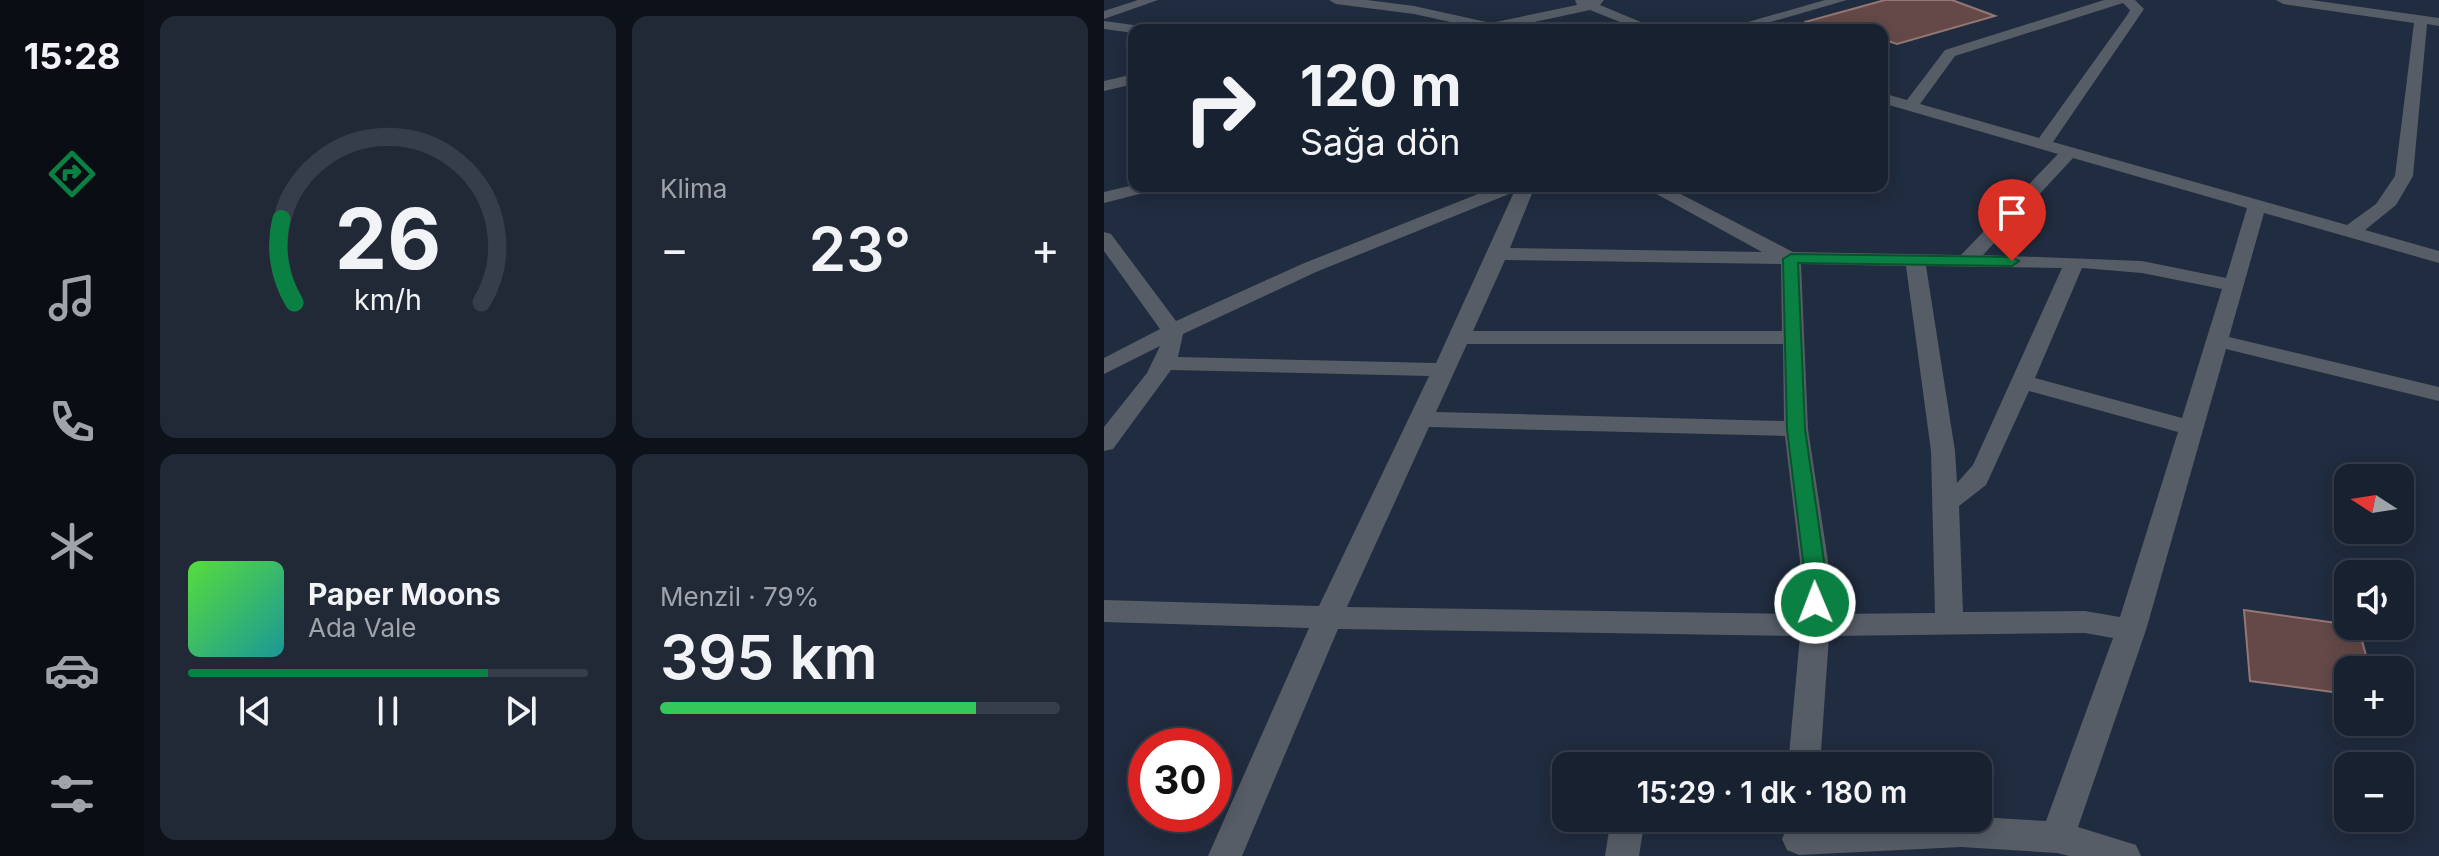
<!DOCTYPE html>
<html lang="tr">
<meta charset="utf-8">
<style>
:root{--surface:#18212f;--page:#212937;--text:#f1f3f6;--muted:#9fa3aa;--line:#363e4b;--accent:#0b8043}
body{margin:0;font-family:Inter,sans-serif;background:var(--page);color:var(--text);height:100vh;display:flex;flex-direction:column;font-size:30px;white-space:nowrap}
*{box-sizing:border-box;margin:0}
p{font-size:26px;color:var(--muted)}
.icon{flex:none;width:44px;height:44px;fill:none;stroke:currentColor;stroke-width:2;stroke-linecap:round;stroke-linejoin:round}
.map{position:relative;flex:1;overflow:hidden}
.drawer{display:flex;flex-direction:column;gap:16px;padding:16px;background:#0d121a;width:960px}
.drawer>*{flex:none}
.top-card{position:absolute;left:24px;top:24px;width:760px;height:168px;border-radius:16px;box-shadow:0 4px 20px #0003,0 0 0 2px var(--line);background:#18212f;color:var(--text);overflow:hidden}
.needle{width:52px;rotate:282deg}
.fabs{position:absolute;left:1230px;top:464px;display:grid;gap:16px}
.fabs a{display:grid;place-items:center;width:80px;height:80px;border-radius:16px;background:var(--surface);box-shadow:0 4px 20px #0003,0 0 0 2px var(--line);font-size:40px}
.speed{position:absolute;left:24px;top:728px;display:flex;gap:16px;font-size:40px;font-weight:700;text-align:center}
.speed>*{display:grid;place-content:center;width:104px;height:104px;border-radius:50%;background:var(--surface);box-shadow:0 4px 20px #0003,0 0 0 2px var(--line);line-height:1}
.speed .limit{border:12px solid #d22;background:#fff;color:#111}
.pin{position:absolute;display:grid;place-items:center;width:68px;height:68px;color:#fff;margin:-82px -34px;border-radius:50% 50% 50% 0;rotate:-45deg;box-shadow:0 0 8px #0007}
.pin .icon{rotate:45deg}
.me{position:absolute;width:88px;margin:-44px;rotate:359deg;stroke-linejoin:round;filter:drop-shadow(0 0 6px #0008)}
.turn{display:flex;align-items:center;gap:28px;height:168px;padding:0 40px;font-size:36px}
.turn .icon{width:104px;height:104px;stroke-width:2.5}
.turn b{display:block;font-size:56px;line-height:68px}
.big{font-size:60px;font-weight:600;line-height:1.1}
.drawer .card{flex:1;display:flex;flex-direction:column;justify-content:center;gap:12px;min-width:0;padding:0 28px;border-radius:16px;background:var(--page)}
.drawer .dial{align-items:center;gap:0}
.dial svg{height:208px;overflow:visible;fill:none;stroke:var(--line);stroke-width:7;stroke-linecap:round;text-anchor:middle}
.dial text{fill:var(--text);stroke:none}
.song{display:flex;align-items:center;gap:24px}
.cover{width:96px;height:96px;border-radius:12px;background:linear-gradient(135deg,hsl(110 70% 55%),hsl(180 70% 35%))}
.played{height:8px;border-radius:4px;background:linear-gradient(90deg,var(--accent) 75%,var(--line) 75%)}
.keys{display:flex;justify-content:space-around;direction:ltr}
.heat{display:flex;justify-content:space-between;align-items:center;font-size:44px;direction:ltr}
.charge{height:12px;border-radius:6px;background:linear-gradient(90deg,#34c759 79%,var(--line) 0)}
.drawer .tiles{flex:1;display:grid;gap:16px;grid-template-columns:repeat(2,1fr)}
.trip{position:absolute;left:448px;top:752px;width:440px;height:80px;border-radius:16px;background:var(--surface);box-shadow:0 4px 20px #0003,0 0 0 2px var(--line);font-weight:600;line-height:80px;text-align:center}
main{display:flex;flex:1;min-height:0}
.tabs{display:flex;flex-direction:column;width:144px;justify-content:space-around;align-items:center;background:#0a0d13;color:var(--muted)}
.tabs .icon{width:56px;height:56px}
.tabs .active{color:var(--accent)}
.tabs b{font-size:36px;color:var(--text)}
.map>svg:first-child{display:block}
.building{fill:#644948;stroke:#957675;stroke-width:2}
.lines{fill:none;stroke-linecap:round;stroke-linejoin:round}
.minor{fill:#575d67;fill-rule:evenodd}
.route{fill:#0b8043;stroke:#07532c;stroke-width:2}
</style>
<main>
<nav class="tabs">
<b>15:28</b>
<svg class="icon active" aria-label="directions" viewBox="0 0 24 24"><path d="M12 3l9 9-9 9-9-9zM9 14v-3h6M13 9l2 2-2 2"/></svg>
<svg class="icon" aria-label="music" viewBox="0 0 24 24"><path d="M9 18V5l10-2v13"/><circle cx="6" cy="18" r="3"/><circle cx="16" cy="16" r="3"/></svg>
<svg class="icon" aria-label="phone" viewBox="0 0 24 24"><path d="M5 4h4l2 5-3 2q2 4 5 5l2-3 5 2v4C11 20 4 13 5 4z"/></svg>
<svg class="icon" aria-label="climate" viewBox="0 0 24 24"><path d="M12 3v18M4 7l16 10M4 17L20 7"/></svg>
<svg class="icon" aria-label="car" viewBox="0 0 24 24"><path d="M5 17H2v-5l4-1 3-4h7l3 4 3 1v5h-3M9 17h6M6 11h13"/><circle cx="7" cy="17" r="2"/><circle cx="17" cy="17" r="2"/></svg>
<svg class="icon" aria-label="filters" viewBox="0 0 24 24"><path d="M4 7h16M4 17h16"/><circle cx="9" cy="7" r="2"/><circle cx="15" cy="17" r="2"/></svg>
</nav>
<section class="drawer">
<div class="tiles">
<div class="card dial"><svg viewBox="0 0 100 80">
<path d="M14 69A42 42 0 1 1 86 69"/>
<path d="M14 69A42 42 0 0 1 9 37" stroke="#0b8043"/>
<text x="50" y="56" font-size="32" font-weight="700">26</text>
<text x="50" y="72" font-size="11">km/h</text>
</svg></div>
<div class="card"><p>Klima</p>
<div class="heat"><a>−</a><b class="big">23°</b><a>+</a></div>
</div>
<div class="card">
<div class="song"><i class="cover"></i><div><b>Paper Moons</b><p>Ada Vale</p></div></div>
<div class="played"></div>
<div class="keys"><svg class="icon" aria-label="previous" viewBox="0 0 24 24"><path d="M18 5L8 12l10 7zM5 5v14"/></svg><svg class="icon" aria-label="pause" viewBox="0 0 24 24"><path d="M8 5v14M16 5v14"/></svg><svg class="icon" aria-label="next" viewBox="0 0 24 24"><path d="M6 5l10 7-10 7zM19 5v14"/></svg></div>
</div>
<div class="card"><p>Menzil · 79%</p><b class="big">395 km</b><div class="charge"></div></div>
</div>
</section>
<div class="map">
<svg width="1335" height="856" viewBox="0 0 1335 856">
<rect width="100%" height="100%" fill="#202c3f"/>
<!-- building -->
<g class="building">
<polygon points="781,0 848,0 891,16 793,44 778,39 778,30 702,30 701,22"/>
<polygon points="1140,610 1254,626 1266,670 1244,670 1244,694 1146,681"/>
</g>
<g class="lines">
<!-- minor -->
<g class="minor">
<polygon points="34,0 54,0 0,19 0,11"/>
<polygon points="225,0 263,0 310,6 387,23 473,5 471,0 500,0 496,5 556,30 536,30 486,10 394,30 367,30 369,27 310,14 232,4"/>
<polygon points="721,0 743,0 639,30 616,30"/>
<path d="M1000 0H1031L1040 9 949 142 1243 225 1272 204 1291 176 1310 23 1179 4 1172 0H1207L1335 18V26L1323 24 1309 176 1292 205 1261 230 1335 251V263L1160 213 1125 337 1335 387V401L1122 349 1042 630 974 827 1032 845 1037 856H965L953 853 857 847 695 855 683 850 678 839 683 828 695 823 874 817 942 821 1009 638 981 633 725 636 716 766H684L696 636 234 629 138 856H104L205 628 0 622V600L215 606 325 376 67 370 9 449 0 451V427L43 373 56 346 0 374V358L56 329 0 251V232L7 234 72 321 198 264 394 186H431L406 248 658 252 538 186H561L689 252 857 255 954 154 778 103V93L803 100 841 50ZM1019 3 1026 10 1024 14 935 138 816 104 851 56ZM969 158 1143 208 1122 278 1038 261 879 255ZM410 192 332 363 74 357 79 334 212 272ZM401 260 677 264 678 331H369ZM697 264 802 266 827 451 831 613 725 614 724 561 704 429ZM822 266 958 268 869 465 853 483 851 451ZM978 268 1038 273 1118 289 1078 418 931 378ZM363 344H679L680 421 332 412ZM925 391 1074 432 1016 617 981 611 859 612 855 506 882 485ZM325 427 681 436 696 561V614L243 607Z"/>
<polygon points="0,21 37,26 44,30 30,30 30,33 0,29"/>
<polygon points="30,74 30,84 0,91 0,81"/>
<polygon points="30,185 54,186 51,190 0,203 0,192"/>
<polygon points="507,818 541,818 535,856 501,856"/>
</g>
</g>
<!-- route -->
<polygon class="route" points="687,254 908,257 915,261 908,266 694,263 701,429 720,561 721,603 718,609 703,609 700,603 699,561 683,429 679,259"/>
</svg>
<div class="fabs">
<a><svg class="needle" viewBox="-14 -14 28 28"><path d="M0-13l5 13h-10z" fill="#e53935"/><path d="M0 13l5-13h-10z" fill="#9fa3aa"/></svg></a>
<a><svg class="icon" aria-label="sound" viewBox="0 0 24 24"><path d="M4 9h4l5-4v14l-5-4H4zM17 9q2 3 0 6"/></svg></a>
<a>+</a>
<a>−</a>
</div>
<div class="speed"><div class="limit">30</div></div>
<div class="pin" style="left:908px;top:261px;background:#d93025"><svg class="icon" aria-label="arrive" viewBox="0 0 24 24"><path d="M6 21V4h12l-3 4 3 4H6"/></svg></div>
<svg class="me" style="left:711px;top:603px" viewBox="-20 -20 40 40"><circle r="17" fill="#0b8043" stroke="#fff" stroke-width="3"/><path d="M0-11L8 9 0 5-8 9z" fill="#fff"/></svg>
<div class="trip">15:29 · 1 dk · 180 m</div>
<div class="top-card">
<div class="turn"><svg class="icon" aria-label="right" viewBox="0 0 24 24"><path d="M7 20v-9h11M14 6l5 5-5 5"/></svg><div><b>120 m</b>Sağa dön</div></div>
</div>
</div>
</main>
